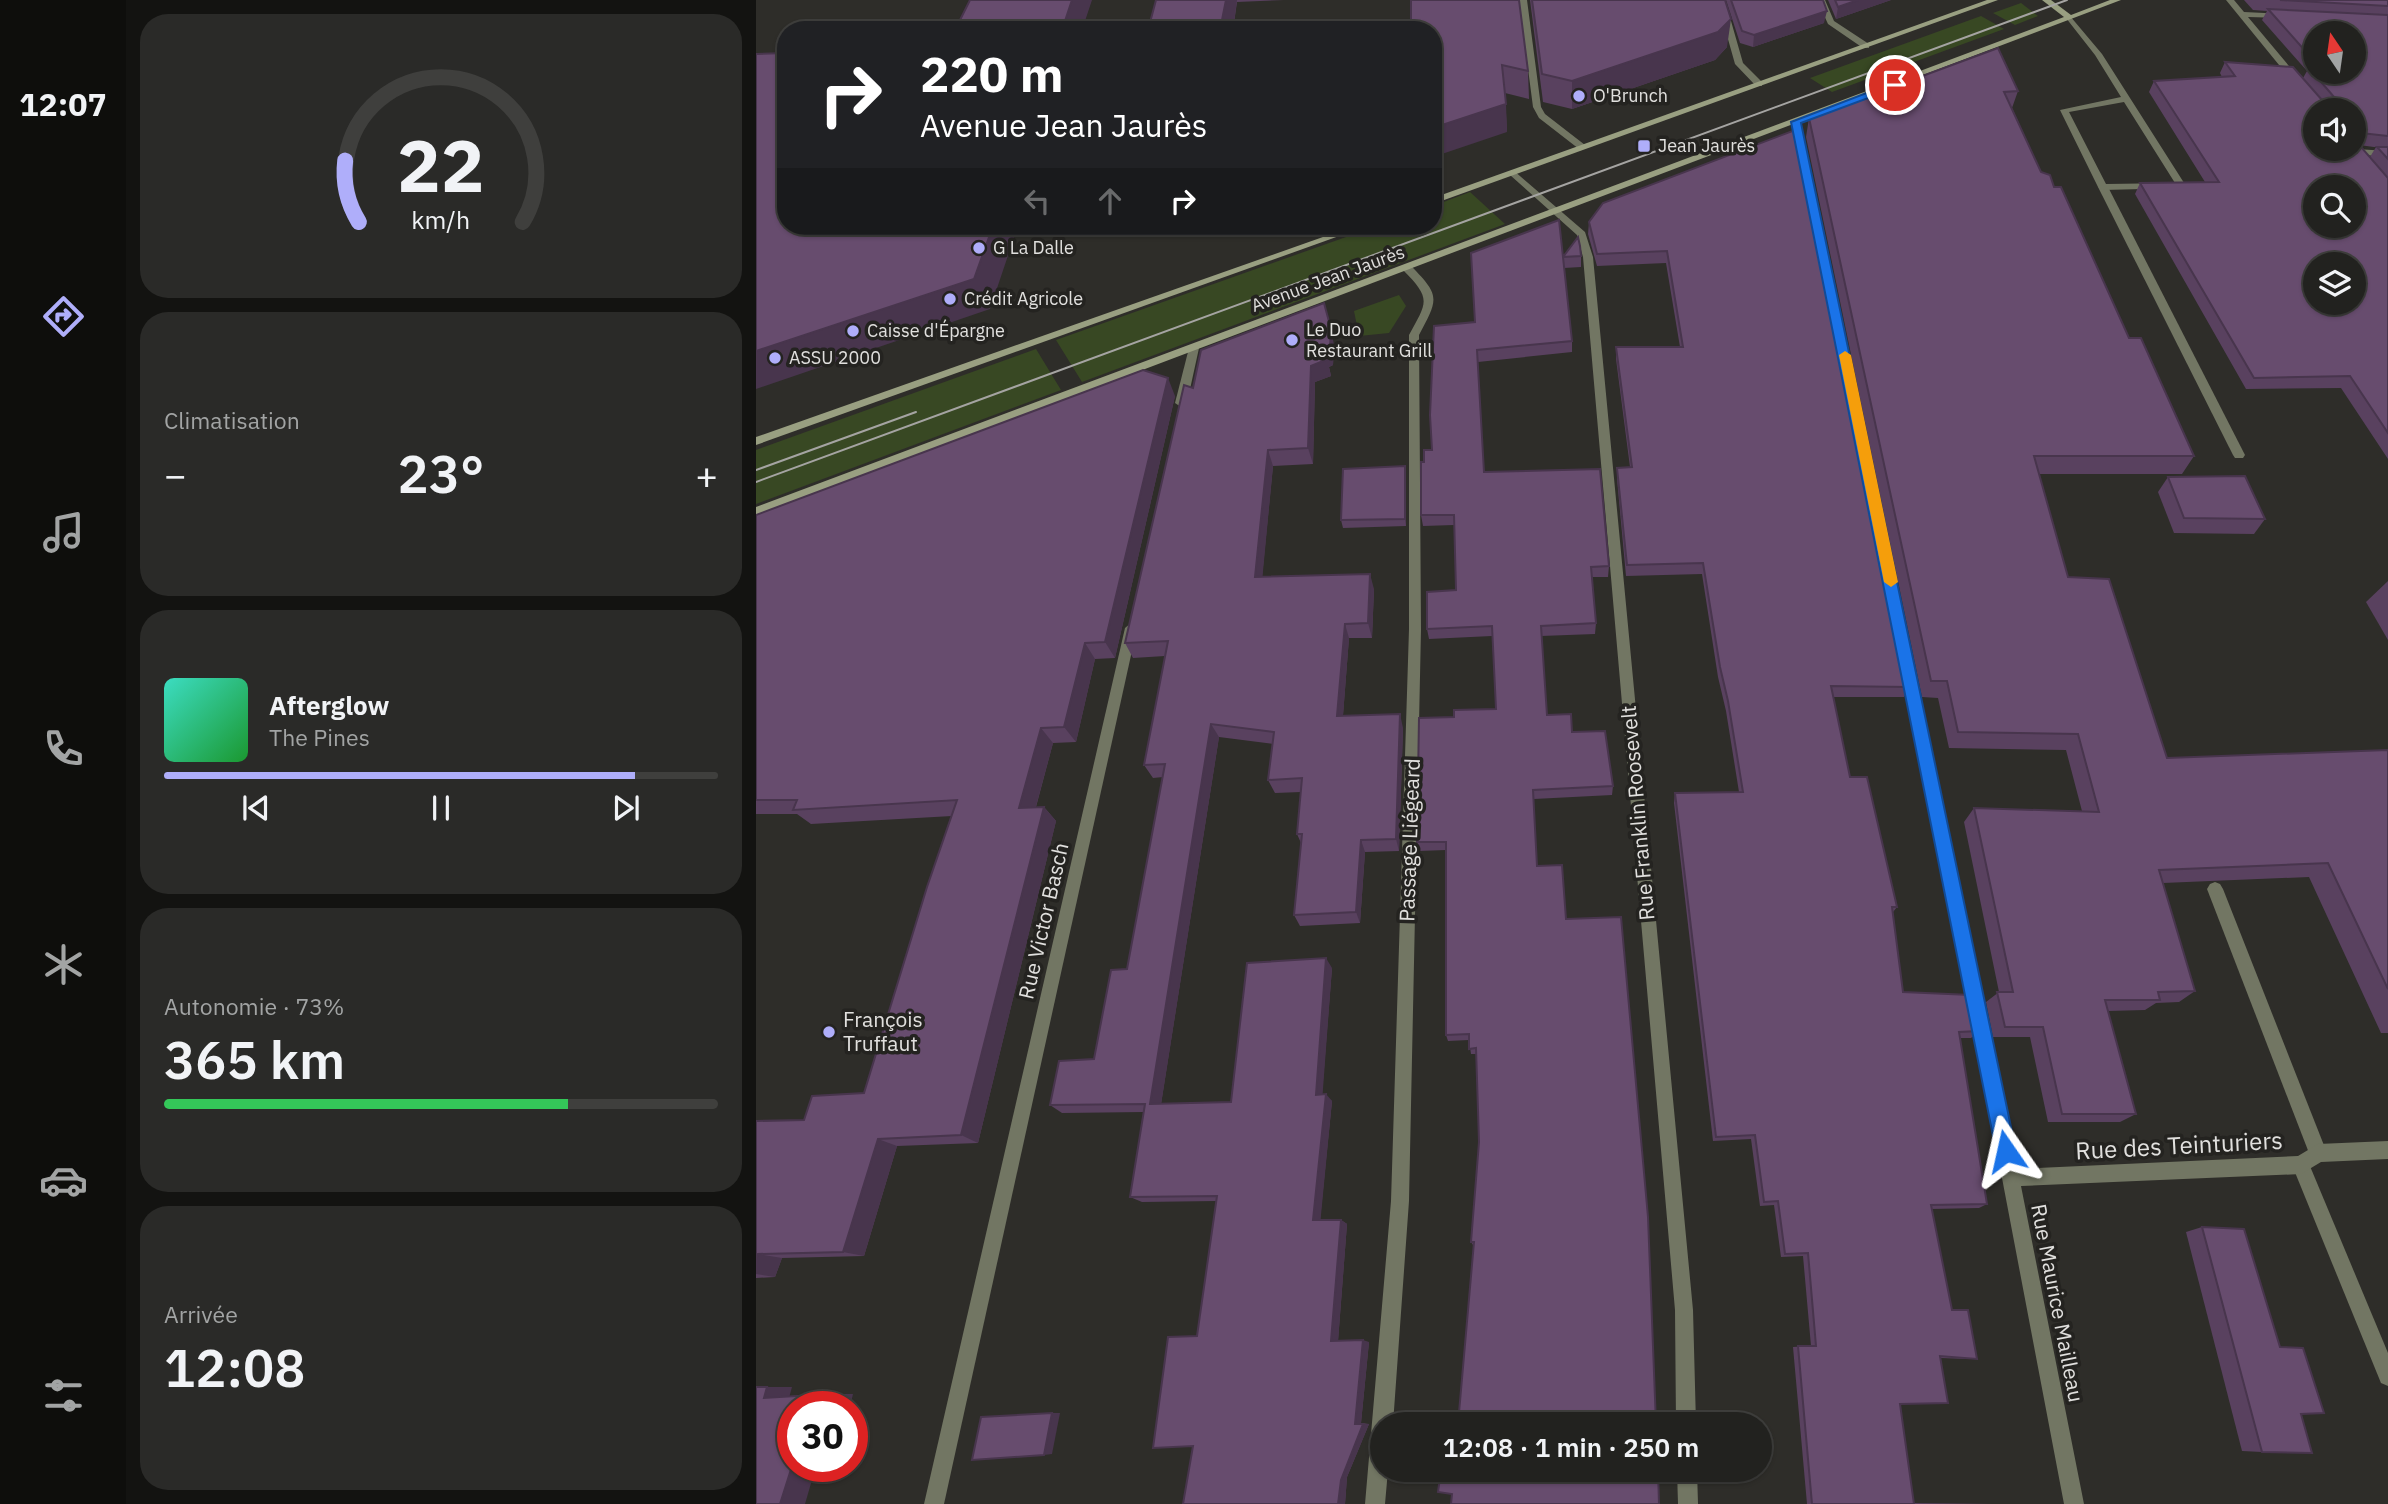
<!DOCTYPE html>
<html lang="fr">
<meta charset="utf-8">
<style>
:root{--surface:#22221f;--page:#2a2a28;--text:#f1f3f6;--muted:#a2a4a4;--line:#3f3f3d;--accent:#afaefa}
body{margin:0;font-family:"IBM Plex Sans",sans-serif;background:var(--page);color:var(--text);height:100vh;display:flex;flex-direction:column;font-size:26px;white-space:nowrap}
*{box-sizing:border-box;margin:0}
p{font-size:23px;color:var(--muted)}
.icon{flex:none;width:38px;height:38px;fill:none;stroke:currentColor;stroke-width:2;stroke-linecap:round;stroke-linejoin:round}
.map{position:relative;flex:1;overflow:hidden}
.side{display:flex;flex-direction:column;gap:14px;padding:14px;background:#131311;width:630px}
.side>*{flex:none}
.top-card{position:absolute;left:21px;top:21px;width:665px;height:214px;border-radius:28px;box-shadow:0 2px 5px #0004,0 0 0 2px var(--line);background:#202124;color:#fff;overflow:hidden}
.needle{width:46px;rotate:347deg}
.controls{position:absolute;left:1547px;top:21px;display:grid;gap:14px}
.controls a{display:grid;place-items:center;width:63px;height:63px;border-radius:50%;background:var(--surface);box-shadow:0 2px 5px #0004,0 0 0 2px var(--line);font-size:35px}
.speed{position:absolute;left:21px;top:1391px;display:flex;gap:14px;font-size:35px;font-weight:700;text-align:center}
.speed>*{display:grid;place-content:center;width:91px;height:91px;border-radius:50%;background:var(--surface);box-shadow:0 2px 5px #0004,0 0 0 2px var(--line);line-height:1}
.speed .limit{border:10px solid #d22;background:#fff;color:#111}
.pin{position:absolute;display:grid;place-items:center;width:60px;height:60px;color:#fff;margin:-30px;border:4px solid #fff;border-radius:50%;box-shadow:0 2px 7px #0007}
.me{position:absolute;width:77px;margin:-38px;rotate:349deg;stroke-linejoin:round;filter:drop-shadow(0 0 5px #0008)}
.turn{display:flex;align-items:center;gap:24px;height:147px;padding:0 28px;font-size:32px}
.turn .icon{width:91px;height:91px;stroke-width:2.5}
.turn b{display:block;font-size:49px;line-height:60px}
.lanes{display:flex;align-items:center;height:66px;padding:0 28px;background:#0003;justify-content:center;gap:35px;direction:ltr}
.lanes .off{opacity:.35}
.big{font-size:52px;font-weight:600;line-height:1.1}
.side .card{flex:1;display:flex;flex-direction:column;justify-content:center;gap:10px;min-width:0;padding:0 24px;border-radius:28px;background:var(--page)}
.side .dial{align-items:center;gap:0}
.dial svg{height:182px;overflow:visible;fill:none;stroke:var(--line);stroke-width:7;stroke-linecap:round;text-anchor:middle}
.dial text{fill:var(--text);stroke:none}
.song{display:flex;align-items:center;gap:21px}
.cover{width:84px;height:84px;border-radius:10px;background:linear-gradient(135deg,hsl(170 70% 55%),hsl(130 70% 35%))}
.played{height:7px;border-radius:4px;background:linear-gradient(90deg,var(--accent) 85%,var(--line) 85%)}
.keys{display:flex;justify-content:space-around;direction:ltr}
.heat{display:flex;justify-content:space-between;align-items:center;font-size:38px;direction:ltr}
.charge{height:10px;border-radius:5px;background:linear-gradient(90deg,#34c759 73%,var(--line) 0)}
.trip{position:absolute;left:614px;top:1412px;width:402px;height:70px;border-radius:35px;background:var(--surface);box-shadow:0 2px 5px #0004,0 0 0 2px var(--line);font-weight:600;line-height:70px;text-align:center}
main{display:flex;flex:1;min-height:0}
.dock{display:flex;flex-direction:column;width:126px;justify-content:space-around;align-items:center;background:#0e0e0c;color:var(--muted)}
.dock .icon{width:49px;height:49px}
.dock .current{color:var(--accent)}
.dock b{font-size:32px;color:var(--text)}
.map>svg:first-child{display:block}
.green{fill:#384823}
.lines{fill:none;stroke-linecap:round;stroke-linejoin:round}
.service{fill:#727663;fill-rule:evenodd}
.minor{fill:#727663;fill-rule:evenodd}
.secondary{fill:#999f81;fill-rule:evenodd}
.tram{stroke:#a5a4a2;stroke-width:2}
.wall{fill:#59415f;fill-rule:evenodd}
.shaded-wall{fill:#48354d}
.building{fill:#674c6e;stroke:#48354d;stroke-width:2;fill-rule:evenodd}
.route{fill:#1a73e8;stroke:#114b97;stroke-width:2}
.slow{fill:#f59e0b}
.poi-dot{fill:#afaefa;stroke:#242320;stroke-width:2.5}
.labels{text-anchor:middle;stroke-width:7;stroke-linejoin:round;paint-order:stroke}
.far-poi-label{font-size:18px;fill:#e1e0de;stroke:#242320;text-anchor:start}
.far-street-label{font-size:18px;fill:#e1e0de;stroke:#242320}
.street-label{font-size:21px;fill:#e1e0de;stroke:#242320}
.poi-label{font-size:21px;fill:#e1e0de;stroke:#242320;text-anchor:start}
.near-street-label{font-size:24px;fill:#e1e0de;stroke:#242320}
</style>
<main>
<nav class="dock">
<b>12:07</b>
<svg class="icon current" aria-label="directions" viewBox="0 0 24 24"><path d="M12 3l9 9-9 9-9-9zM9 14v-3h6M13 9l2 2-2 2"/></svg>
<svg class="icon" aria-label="music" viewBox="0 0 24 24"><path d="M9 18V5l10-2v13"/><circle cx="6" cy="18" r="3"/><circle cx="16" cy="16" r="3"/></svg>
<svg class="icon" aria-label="phone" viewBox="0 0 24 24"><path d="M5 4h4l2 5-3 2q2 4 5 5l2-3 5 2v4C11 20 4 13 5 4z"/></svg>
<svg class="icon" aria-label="climate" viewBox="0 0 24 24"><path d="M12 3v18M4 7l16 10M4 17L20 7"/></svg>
<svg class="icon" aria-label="car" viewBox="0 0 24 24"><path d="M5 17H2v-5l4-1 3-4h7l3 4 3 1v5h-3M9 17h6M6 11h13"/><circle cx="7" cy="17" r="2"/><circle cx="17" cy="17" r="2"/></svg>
<svg class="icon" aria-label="filters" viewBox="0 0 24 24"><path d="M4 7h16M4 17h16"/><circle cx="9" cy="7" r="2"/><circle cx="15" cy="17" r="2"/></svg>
</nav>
<section class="side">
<div class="card dial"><svg viewBox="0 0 100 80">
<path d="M14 69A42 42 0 1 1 86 69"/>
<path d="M14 69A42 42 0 0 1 8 42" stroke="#afaefa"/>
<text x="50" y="56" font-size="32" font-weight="700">22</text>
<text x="50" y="72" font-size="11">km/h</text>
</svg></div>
<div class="card"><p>Climatisation</p>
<div class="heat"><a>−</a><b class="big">23°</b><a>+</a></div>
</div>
<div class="card">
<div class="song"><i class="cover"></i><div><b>Afterglow</b><p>The Pines</p></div></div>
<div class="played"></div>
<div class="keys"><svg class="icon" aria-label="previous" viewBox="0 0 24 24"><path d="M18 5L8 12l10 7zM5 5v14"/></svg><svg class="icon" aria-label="pause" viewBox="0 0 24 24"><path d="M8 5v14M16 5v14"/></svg><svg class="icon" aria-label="next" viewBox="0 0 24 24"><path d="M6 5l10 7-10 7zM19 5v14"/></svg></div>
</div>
<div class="card"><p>Autonomie · 73%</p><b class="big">365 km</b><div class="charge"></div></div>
<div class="card"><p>Arrivée</p><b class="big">12:08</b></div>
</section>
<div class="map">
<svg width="1632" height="1504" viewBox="0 0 1632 1504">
<rect width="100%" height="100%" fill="#2e2d29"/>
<!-- green -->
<g class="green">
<polygon points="1265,3 1282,16 1259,25 1237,13"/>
<polygon points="1225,16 1248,29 1076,92 1054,78"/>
<polygon points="714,192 749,224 326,382 300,340 621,226 677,226 677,206"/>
<polygon points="643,295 650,306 633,333 603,336 598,311"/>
<polygon points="280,349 305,390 0,504 0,450"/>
</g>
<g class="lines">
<!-- service -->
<g class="service">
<polygon points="1347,184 1352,187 1489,455 1487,458 1479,458 1477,455 1342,187"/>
<polygon points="1459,882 1464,884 1467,889 1571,1153 1568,1159 1562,1162 1556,1159 1553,1153 1451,889 1454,884"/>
<polygon points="1545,1156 1551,1159 1632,1353 1632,1386 1625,1383 1536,1165 1539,1159"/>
</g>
<!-- minor -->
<g class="minor">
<polygon points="763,0 771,0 785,107 789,114 829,145 829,149 823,149 783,118 777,107"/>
<polygon points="961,0 969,0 987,63 1006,82 1006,86 1000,86 979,64"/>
<polygon points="1061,0 1069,0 1078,21 1113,44 1113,48 1107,48 1072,24"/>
<polygon points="1470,0 1478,0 1488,12 1529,14 1530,16 1526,18 1492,17 1543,78 1543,82 1537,82"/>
<path d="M1314 16 1346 54 1430 186 1428 188 1347 190 1342 187 1304 110 1365 97 1339 55 1310 18ZM1368 102 1419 183 1350 184 1313 112Z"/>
<polygon points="1040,119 1044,122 1262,1169 1542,1156 1562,1144 1632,1141 1632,1159 1565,1162 1545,1174 1265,1186 1328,1504 1308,1504 1246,1178 1036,122"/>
<polygon points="1600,149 1632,151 1632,157 1597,154 1597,150"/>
<polygon points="757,170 829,232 837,257 937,1310 940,1424 920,1424 919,1310 827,257 821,235 754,175 752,173"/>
<path d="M647 266H655C685 296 682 299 663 335L665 629 653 1201 637 1424H626V1470H632L629 1504H609L635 1201 653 629V335C671 302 676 299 647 270Z"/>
<polygon points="438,345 443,348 431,403 425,407 419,403 433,348"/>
<polygon points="375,623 381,628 188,1504 168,1504 369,628"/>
<polygon points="921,1470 941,1470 942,1504 922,1504"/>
</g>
<!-- secondary -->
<g class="secondary">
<polygon points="1231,0 1242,0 677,204 677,198"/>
<polygon points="1286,0 1295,0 1315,15 1354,0 1365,0 0,516 0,507 1308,17"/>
<polygon points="598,226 611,226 0,445 0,437"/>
</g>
<!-- tram -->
<g class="tram">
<polyline points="0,470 160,412"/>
<polyline points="0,482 1311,0"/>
</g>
</g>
<!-- wall -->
<g class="wall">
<polygon points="400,0 528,0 481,2 477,30 392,30"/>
<polygon points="774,0 969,0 971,47 959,60 816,109 787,102"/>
<polygon points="970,0 1067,0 1068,23 997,47 984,43"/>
<polygon points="1072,0 1135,0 1080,19"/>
<path d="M1488 0H1632V459L1585 388 1490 389 1379 194 1384 183 1449 182 1393 92 1398 81 1466 77 1464 73 1469 62 1547 78 1551 71 1506 20 1511 11 1497 10ZM1559 33 1598 72H1559ZM1603 145 1618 147H1620L1614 157Z"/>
<polygon points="677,30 772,71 773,99 749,93 751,132"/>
<polygon points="1242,48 1262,91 1256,108 1285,172 1298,187 1373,338 1438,456 1426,474 1283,474 1312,577 1411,758 1632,750 1632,1033 1625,1033 1553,877 1407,883 1439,991 1423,1002 1400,1003 1389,1010 1352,1011 1380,1114 1364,1122 1292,1122 1274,1037 1237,1037 1230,1002 1243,992 1208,822 1218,808 1326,811 1310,750 1193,748 1182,698 1166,697 1050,137 1053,118"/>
<polygon points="1039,130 1153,687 1148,697 1077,697 1094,777 1141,907 1137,912 1147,992 1223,1031 1215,1038 1204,1038 1231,1204 1223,1208 1175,1209 1196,1310 1221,1359 1212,1359 1185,1358 1144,1404 1157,1503 1237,1504 1051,1504 1037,1347 1055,1346 1047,1256 1025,1257 1018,1205 1004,1206 995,1139 957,1141 918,803 919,793 983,792 970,711 962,677 946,574 870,576 861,479 861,468 874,467 860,359 860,347 924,347 910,263 841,266 832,234 833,222"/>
<polygon points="825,256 825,267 808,268 816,341 816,352 722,362 728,472 853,566 852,577 836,577 840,623 839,634 785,636 791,715 816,732 857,786 856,795 778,799 717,1245 715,1242 723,1142 720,1054 715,1054 713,1040 692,1041 690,1035 690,850 663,851 661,842 698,717 740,709 736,636 673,639 671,629 700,590 698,525 667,526 665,515 668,462 676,450 719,322 807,257"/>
<polygon points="578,345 577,365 573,367 575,376 559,382 557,464 517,466 506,577 618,589 616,638 593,638 587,715 647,728 643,851 609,852 604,923 544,926 538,915 545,843 541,834 545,792 519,793 512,780 517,744 463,737 405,1104 475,1102 576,968 566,1094 576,1101 564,1220 585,1220 591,1224 582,1341 613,1342 605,1423 613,1424 591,1477 589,1504 427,1504 437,1446 441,1336 460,1201 386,1202 374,1197 388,1112 306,1113 294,1105 338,1059 371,969 407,777 397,778 388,765 409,656 377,658 369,643 437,388"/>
<polygon points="419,396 359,658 339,659 320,742 297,743 280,807 288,807 300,821 222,1143 141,1146 108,1256 26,1258 19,1277 0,1278 0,1121 48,1120 108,1093 196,816 55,824 41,814 0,814 0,515"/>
<polygon points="649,466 650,474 650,526 587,528 585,520"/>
<polygon points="1412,477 1509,519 1498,534 1418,533 1402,492"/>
<polygon points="1632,581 1632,640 1610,602"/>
<polygon points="1446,1227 1524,1347 1545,1414 1506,1452 1486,1451 1430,1232"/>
</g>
<!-- shaded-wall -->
<g class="shaded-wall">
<polygon points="316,0 336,0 326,30 306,30"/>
<polygon points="470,0 481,0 477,30 464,30"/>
<polygon points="1102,0 1135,0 1080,19 1082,7"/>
<polygon points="1071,11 1068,23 997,47 998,35"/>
<polygon points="975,19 971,47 959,60 816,109 816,81"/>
<polygon points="750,104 751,132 677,157 677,128"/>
<polygon points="237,226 262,226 234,309 0,389 0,351"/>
<polygon points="575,329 578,345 577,365 573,367 575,376 559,382 557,464 552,448 555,366 566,352"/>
<polygon points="412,378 419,396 359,658 349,642"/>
<polygon points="512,450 517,466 505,592 499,577"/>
<polygon points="649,466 650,474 650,526 649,519"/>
<polygon points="614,574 618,589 616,638 612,623"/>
<polygon points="589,624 593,638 586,729 581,716"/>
<polygon points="329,643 339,659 320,742 308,727"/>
<polygon points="644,714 647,728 643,851 640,839"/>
<polygon points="455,724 463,737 404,1111 394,1104"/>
<polygon points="285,728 297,743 276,821 263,808"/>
<polygon points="288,807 300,821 222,1143 205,1135"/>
<polygon points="605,840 609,852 604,923 600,912"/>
<polygon points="570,958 576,968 566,1102 560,1095"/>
<polygon points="570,1094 576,1101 564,1225 557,1220"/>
<polygon points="122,1139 141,1146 108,1256 87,1252"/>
<polygon points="585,1220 591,1224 582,1342 575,1341"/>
<polygon points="2,1254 26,1258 19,1277 0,1274 0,1259"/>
<polygon points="607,1340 613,1342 605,1423 599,1424"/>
<polygon points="11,1387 36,1387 33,1398 8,1398"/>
<polygon points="74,1394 97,1394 94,1407 70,1407"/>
<polygon points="296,1413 304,1413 296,1454 288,1455"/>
<polygon points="607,1424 613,1424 591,1477 589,1504 582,1504 585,1480"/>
<polygon points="37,1463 37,1466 60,1466 49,1504 24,1504"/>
</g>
<!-- building -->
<g class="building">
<polygon points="214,0 316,0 306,30 199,30"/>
<polygon points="400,0 470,0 464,30 392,30"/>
<polygon points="655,0 763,0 772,71 746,65 750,104 677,128 677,30 655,30"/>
<polygon points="776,0 969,0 975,19 962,32 816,81 786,74"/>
<polygon points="975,0 1067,0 1071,11 998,35 986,31"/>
<polygon points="1079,0 1102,0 1082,7"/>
<polygon points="1524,0 1632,0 1632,6"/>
<path d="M1512 9 1632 15V136L1605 133 1598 136V139L1632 178V433L1594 376 1498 378 1384 183 1463 182 1398 81 1479 76 1469 62 1537 67 1566 100 1576 101 1578 97 1553 68H1559V72H1598V33H1559V62ZM1559 110H1598V149H1559ZM1559 187H1598V226H1559ZM1559 264H1598V303H1559Z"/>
<polygon points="1242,48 1262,91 1248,92 1285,172 1294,175 1298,187 1305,187 1373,338 1385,338 1438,456 1278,456 1312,577 1353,579 1411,758 1632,750 1632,989 1572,863 1403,870 1439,991 1402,992 1404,1000 1349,1000 1380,1114 1306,1114 1287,1027 1249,1027 1241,992 1257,992 1218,808 1343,812 1322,734 1202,732 1191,681 1175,681 1053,118"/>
<polygon points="30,53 30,226 237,226 218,279 0,351 0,54"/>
<polygon points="1039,130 1153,687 1075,686 1094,777 1111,777 1141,907 1136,907 1147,992 1215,995 1223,1031 1203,1032 1231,1204 1175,1205 1196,1310 1212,1310 1221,1359 1184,1356 1192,1403 1144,1404 1158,1504 1056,1504 1042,1346 1060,1346 1052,1253 1029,1254 1022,1201 1008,1202 999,1135 960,1137 919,793 987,792 972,701 964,667 947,563 871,565 861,468 876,467 860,347 927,347 911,251 841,254 833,222 847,203"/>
<polygon points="1621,147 1632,147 1632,159"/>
<polygon points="803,220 807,257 822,237 824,246 825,256 807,257 816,341 721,350 728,472 844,469 853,566 835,567 840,623 785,626 791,715 815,714 816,732 849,731 857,786 777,790 781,866 806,865 810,919 865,917 892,1217 900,1424 702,1424 718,1242 715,1242 723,1142 720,1048 713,1049 713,1034 690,1035 690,842 661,842 663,718 698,717 698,710 740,709 736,626 671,629 671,592 700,590 698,515 665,515 665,462 668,462 668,450 676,450 674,415 678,326 719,322 715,253"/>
<polygon points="568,303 575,329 574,349 566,352 572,359 555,366 552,448 512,450 499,577 614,574 612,623 589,624 581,716 644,714 640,839 605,840 600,912 538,915 546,834 541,834 546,778 512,780 518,732 455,724 394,1104 475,1102 491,963 570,958 560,1095 570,1094 557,1220 585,1220 575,1341 607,1340 599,1424 607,1424 585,1480 582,1504 427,1504 437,1446 397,1448 412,1337 441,1336 461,1196 374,1197 389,1104 294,1105 303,1061 338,1059 355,970 371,969 409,764 388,765 412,641 369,643 428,385 437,388 445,350"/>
<polygon points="387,370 412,378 349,642 329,643 308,727 285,728 263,808 288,807 205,1135 122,1139 87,1252 2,1254 0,1259 0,1121 48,1120 56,1096 108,1093 171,887 201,800 37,810 41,800 0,800 0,515"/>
<polygon points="649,466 649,519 585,520 587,469"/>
<polygon points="1489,476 1509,519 1428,518 1412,477"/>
<polygon points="1446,1227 1488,1229 1524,1347 1547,1348 1568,1413 1545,1414 1556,1453 1506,1452"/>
<polygon points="0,1387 11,1387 8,1398 74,1394 70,1407 37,1407 37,1463 24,1504 0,1504"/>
<polygon points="296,1413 288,1455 216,1460 225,1417"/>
<polygon points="685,1470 902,1470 903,1504 695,1504 696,1494 682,1492"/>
</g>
<!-- route -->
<polygon class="route" points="1139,82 1144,85 1142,87 1045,123 1260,1151 1257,1158 1250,1161 1243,1158 1240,1151 1035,122"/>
<!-- slow -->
<polygon class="slow" points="1089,351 1095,355 1142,582 1135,587 1128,582 1083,355"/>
<!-- markers -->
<g class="poi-dot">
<circle cx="823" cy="96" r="7"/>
<rect x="881" y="139" width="14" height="14" rx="3.5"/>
<circle cx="223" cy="248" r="7"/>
<circle cx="194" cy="299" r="7"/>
<circle cx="97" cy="331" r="7"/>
<circle cx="536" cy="340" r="7"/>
<circle cx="19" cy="358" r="7"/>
<circle cx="73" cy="1032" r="7"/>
</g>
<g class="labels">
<!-- far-poi labels -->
<g class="far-poi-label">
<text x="837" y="102">O'Brunch</text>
<text x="902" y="152">Jean Jaurès</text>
<text x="237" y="254">G La Dalle</text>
<text x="208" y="305">Crédit Agricole</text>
<text x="550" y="336">Le Duo<tspan x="550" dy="21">Restaurant Grill</tspan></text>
<text x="111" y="337">Caisse d'Épargne</text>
<text x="33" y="364">ASSU 2000</text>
</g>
<!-- far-street labels -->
<g class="far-street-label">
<text transform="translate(572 279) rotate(-20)" y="6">Avenue Jean Jaurès</text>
</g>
<!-- street labels -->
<g class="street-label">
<text transform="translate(882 813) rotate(-95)" y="7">Rue Franklin Roosevelt</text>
<text transform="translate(654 840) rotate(-88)" y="7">Passage Liégeard</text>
<text transform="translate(288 921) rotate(-77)" y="7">Rue Victor Basch</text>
<text transform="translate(1301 1303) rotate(79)" y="7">Rue Maurice Mailleau</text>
</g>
<!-- poi labels -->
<g class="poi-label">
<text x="87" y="1027">François<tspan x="87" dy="24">Truffaut</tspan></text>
</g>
<!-- near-street labels -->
<g class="near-street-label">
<text transform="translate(1423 1146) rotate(-3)" y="8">Rue des Teinturiers</text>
</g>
</g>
</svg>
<div class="controls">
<a><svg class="needle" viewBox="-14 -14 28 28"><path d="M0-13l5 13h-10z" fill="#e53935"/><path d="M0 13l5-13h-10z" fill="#a2a4a4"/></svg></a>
<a><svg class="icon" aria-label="sound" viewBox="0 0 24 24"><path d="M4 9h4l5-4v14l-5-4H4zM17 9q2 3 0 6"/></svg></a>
<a><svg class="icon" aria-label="search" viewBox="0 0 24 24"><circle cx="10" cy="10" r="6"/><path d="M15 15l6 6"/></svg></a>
<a><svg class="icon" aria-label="layers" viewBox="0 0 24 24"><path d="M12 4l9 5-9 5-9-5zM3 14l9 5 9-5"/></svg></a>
</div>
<div class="speed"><div class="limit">30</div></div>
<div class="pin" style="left:1139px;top:85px;background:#d93025"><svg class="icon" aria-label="arrive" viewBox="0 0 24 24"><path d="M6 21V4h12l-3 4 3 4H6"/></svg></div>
<svg class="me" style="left:1250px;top:1151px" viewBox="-20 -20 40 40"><path d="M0-17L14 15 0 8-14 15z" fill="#1a73e8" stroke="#fff" stroke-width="4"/></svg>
<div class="trip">12:08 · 1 min · 250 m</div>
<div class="top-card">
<div class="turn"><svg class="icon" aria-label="right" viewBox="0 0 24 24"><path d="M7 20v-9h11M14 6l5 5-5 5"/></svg><div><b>220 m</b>Avenue Jean Jaurès</div></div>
<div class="lanes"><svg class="icon off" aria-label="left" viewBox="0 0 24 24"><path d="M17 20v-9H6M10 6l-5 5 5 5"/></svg><svg class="icon off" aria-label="ahead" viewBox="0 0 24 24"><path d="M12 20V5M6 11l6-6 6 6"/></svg><svg class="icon" aria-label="right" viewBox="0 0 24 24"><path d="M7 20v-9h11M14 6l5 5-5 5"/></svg></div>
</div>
</div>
</main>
